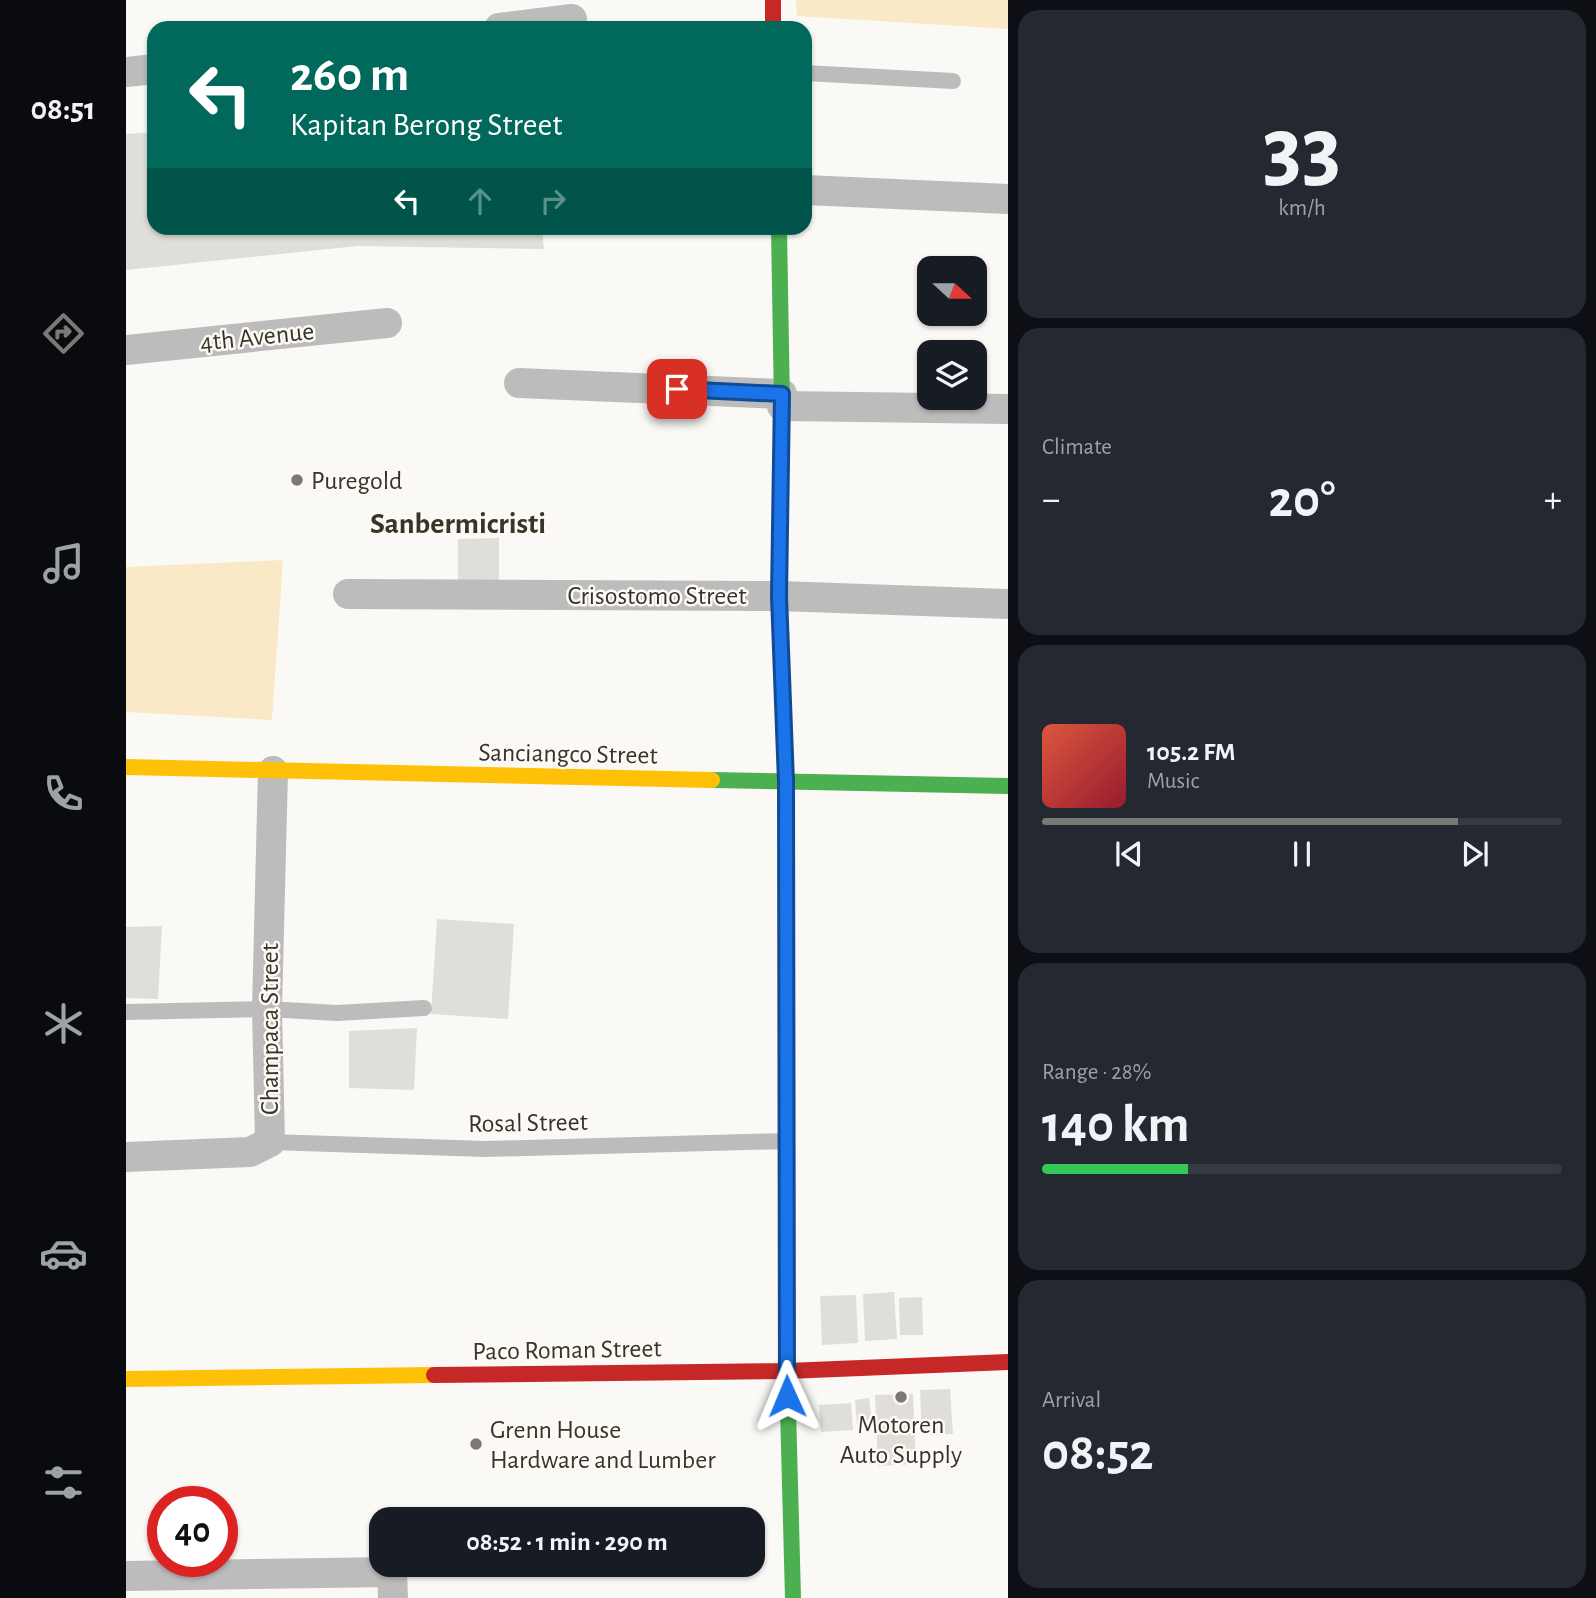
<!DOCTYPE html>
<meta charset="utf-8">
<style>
:root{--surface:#171b24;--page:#242831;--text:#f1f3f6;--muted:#9ea1a6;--line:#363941;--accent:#7b7975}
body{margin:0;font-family:"Alegreya Sans",sans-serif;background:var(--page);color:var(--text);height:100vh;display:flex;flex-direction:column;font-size:26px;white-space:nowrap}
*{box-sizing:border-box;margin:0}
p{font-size:23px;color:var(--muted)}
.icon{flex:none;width:38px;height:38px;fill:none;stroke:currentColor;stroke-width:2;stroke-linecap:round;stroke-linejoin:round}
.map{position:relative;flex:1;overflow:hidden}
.details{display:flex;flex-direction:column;gap:10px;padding:10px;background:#0d0f14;width:588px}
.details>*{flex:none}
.hud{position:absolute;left:21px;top:21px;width:665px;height:214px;border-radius:21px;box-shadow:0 2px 5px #0004;background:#00695c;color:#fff;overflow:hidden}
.needle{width:46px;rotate:111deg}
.fabs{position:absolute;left:791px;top:256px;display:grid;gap:14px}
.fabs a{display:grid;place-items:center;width:70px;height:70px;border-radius:14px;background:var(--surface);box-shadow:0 2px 5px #0004;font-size:35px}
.speed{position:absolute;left:21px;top:1486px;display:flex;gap:14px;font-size:35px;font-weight:700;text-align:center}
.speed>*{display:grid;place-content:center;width:91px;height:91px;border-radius:50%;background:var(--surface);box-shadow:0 2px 5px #0004;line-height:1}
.speed .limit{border:10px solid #d22;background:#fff;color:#111}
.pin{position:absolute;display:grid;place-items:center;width:60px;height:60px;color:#fff;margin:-30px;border-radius:14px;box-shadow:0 4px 10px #0006}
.me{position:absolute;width:77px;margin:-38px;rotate:359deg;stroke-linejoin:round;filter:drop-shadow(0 0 5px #0008)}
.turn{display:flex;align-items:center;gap:24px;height:147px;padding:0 28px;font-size:32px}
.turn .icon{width:91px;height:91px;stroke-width:2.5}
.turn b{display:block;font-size:49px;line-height:60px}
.lanes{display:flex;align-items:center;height:66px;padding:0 28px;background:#0003;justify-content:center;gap:35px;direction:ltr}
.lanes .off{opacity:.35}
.big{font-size:52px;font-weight:600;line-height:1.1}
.details .tile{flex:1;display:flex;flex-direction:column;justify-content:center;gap:10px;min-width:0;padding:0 24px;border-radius:21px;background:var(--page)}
.details .dial{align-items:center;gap:0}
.dial b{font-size:91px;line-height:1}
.song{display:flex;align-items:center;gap:21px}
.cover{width:84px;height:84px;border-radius:10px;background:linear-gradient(135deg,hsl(10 70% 55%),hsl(350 70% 35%))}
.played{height:7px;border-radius:4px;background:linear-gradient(90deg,var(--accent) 80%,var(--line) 80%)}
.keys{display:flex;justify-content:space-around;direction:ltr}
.heat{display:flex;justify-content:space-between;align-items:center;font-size:38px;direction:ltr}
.charge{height:10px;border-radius:5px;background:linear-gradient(90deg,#34c759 28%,var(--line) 0)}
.trip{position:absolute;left:243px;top:1507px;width:396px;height:70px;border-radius:21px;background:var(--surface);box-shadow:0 2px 5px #0004;font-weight:600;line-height:70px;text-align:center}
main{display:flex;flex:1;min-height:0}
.menu{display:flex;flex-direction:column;width:126px;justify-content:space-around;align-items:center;background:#090b0e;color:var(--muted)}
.menu .icon{width:49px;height:49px}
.menu .current{color:var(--accent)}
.menu b{font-size:32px;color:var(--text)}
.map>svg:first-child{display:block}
.green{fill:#fae9c6}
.building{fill:#e0ded9}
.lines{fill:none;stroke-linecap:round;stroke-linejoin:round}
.lane{stroke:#bcbcbc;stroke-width:16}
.street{stroke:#bcbcbc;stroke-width:30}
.fast{stroke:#4caf50;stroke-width:16}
.slow{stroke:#ffc107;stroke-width:16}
.jam{stroke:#c62828;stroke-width:16}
.route-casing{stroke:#114b97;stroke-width:18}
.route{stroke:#1a73e8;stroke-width:12}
.poi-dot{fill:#7b7975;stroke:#fefaf3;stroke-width:2.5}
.labels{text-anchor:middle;stroke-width:5;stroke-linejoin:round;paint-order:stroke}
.street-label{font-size:26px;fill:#36342f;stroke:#fefaf3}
.poi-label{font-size:26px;fill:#36342f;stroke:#fefaf3;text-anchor:start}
.quarter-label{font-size:30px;font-weight:bold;fill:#383429;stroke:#fefaf3}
</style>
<main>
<nav class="menu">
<b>08:51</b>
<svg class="icon current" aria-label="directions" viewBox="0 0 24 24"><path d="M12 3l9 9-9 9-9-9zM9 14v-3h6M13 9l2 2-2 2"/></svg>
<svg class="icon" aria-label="music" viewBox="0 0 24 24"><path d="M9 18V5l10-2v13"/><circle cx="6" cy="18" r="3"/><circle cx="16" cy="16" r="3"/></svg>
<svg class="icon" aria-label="phone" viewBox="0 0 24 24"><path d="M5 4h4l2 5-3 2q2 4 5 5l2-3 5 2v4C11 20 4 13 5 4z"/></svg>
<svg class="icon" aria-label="climate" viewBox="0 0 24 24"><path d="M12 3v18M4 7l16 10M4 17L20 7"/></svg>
<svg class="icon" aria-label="car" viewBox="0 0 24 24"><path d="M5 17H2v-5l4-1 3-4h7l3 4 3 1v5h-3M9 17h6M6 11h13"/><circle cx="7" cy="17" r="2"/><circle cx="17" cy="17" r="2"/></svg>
<svg class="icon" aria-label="filters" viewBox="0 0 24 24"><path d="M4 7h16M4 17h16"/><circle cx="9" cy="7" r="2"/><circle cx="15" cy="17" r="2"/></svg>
</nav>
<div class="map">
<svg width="882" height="1598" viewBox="0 0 882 1598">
<rect width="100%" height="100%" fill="#fbf9f6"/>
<!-- green -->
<g class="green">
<polygon points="670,0 882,0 882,29 671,16"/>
<polygon points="157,560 146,720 0,712 0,567"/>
</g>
<!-- building -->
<g class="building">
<polygon points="28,132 28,228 416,228 418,249 232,246 0,270 0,134"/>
<polygon points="373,538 373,581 332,582 332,539"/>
<polygon points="311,919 388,924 382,1019 305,1014"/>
<polygon points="36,926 32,999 0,998 0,927"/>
<polygon points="291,1028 288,1090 223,1088 223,1031"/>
<polygon points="768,1292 771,1339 739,1341 737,1294"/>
<polygon points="730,1295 732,1343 696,1345 694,1296"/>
<polygon points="796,1297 797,1335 774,1335 773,1298"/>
<polygon points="824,1389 827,1434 796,1435 794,1390"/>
<polygon points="787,1394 790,1464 752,1466 749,1395"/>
<polygon points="743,1398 746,1424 731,1425 729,1400"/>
<polygon points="725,1403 727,1430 695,1432 693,1405"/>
</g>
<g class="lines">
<!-- lane -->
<g class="lane">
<polyline points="679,73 827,81"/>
<polyline points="0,1012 141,1009 211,1013 298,1008"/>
<polyline points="144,1142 360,1149 660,1141"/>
</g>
<!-- street -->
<g class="street">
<polyline points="373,28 446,19"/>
<polyline points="0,72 28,69"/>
<polyline points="679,190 882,199"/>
<polyline points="0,350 261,323"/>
<polyline points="393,383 656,394"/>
<polyline points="656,406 882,409"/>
<polyline points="222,594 653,596 882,604"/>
<polyline points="0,1157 124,1152 144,1142 141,1009 147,771"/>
<polyline points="0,1576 266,1572 267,1598"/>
</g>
<!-- fast -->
<g class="fast">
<polyline points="653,228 656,406 653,596 660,786"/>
<polyline points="586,780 882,786"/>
<polyline points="661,1189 661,1371 667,1598"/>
</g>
<!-- slow -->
<g class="slow">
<polyline points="0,767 586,780"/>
<polyline points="660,786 661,1189"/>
<polyline points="0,1379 308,1375"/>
</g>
<!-- jam -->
<g class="jam">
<polyline points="647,0 647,28"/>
<polyline points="308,1375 661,1371 882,1362"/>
</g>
</g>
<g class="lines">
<defs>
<polyline id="route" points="551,389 656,394 653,596 660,782 661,1396"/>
</defs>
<!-- route casing -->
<use href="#route" class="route-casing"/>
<!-- route -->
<use href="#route" class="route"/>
</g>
<!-- markers -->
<g class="poi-dot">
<circle cx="171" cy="480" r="7"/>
<circle cx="775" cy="1397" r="7"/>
<circle cx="350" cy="1444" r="7"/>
</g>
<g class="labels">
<!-- street labels -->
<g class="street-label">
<text transform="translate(131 336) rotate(-6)" y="9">4th Avenue</text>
<text x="531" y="604">Crisostomo Street</text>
<text transform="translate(442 753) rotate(1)" y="9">Sanciangco Street</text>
<text transform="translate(143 1029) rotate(-90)" y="9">Champaca Street</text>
<text transform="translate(402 1122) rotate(-1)" y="9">Rosal Street</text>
<text transform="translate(441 1349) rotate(-1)" y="9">Paco Roman Street</text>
</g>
<!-- poi labels -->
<g class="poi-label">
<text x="185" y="489">Puregold</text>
<text x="775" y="1433" text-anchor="middle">Motoren<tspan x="775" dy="30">Auto Supply</tspan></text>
<text x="364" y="1438">Grenn House<tspan x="364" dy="30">Hardware and Lumber</tspan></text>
</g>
<!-- quarter labels -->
<g class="quarter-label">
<text x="332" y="533">Sanbermicristi</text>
</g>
</g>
</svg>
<div class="fabs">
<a><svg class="needle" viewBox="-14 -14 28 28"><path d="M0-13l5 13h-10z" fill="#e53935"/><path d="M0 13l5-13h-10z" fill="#9ea1a6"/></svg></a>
<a><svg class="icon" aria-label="layers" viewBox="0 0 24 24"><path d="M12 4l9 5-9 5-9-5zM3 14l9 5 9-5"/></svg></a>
</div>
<div class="speed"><div class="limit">40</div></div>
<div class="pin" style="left:551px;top:389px;background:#d93025"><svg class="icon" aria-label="arrive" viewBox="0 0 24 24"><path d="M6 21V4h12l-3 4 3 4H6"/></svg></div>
<svg class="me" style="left:661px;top:1396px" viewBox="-20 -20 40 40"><path d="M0-17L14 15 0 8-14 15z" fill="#1a73e8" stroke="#fff" stroke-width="4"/></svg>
<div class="trip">08:52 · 1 min · 290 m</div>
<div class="hud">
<div class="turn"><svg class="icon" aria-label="left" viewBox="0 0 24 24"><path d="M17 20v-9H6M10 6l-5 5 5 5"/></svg><div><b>260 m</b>Kapitan Berong Street</div></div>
<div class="lanes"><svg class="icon" aria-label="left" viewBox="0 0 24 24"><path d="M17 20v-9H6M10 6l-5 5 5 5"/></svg><svg class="icon off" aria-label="ahead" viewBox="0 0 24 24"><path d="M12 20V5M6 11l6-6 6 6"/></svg><svg class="icon off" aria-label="right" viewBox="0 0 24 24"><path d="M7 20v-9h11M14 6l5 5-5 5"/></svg></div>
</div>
</div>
<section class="details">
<div class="tile dial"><b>33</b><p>km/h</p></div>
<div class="tile"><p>Climate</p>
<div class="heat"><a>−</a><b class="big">20°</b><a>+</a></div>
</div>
<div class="tile">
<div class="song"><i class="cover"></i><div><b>105.2 FM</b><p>Music</p></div></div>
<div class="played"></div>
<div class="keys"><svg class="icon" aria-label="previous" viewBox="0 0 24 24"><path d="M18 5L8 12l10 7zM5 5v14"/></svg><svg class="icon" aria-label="pause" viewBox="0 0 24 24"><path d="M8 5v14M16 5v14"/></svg><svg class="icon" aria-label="next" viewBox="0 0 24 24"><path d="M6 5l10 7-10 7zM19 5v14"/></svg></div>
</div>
<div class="tile"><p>Range · 28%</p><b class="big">140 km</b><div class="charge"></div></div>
<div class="tile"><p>Arrival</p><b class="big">08:52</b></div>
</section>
</main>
